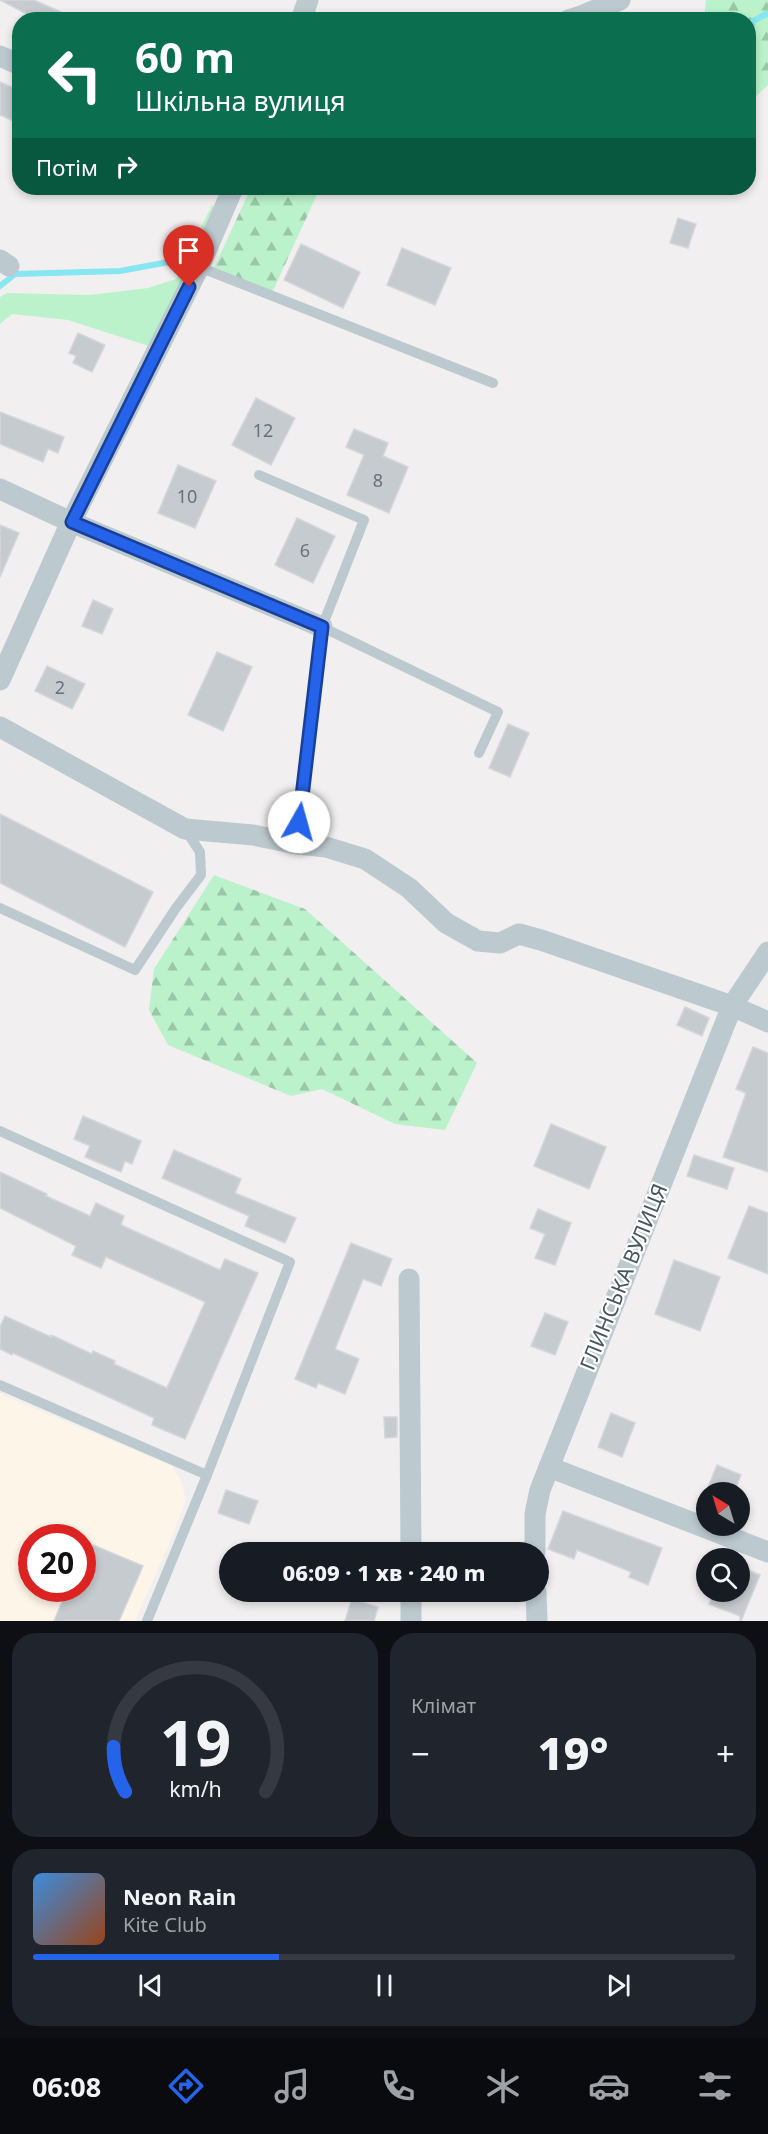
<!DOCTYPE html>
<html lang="uk">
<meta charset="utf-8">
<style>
:root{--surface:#171b24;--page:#20242c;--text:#f1f3f6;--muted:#9ea1a6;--line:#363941;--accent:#2563eb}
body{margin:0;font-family:"Noto Sans",sans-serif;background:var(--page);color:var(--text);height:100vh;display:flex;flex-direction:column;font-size:22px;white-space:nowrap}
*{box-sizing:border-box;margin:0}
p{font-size:20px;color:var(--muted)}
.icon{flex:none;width:33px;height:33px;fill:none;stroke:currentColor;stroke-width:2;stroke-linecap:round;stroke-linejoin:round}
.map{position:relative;height:1621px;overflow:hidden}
.side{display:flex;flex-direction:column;gap:12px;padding:12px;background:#0d0f14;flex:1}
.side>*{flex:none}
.guide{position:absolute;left:12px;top:12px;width:744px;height:183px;border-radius:24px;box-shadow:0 3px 9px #0003;background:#0b6e4f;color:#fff;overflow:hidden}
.needle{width:39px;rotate:322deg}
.buttons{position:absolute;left:696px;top:1482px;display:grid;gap:12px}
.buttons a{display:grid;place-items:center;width:54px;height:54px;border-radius:50%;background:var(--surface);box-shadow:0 3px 9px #0003;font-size:30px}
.speed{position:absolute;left:18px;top:1524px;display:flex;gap:12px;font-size:30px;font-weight:700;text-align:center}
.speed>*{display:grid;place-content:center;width:78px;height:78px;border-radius:50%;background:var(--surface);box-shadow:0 3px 9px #0003;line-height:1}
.speed .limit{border:9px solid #d22;background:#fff;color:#111}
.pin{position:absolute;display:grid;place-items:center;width:51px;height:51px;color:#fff;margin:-62px -26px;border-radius:50% 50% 50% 0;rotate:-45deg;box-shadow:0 0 6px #0007}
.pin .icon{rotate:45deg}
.me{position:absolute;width:66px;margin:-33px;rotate:7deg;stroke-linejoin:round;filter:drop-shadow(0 0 4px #0008)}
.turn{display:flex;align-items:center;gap:21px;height:126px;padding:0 24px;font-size:27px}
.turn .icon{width:78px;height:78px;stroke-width:2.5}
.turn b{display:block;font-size:42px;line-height:51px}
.then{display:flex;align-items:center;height:57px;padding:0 24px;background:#0003;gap:12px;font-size:22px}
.big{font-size:45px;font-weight:800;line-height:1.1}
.side .widget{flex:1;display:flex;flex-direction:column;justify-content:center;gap:9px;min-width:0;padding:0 21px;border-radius:24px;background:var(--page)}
.side .dial{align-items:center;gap:0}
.dial svg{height:156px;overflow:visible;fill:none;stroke:var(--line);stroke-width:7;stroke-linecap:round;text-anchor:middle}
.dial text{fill:var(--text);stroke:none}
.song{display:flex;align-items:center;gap:18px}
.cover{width:72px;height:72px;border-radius:9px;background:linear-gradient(135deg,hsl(210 70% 55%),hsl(20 70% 35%))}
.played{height:6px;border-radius:3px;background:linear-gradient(90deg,var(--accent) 35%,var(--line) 35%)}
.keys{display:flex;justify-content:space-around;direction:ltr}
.heat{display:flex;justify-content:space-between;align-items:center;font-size:33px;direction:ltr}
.side .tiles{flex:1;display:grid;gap:12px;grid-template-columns:1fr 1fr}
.widget:last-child{grid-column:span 2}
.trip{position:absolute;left:219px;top:1542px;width:330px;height:60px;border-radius:30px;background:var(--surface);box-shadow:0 3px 9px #0003;font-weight:800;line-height:60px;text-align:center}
.tabs{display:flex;height:96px;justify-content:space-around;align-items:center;background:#090b0e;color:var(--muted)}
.tabs .icon{width:42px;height:42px}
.tabs .on{color:var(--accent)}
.tabs b{font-size:27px;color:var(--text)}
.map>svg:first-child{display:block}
.commercial{fill:#fdf5e8;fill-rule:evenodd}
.green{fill:#bbf2cb}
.forest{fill:url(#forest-firs)}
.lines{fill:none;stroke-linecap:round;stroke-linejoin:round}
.stream{stroke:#86e6f2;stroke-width:6}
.building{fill:#c6cbcf;stroke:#d3d6db;stroke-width:1.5}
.service{stroke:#bcc9cf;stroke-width:10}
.minor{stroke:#bcc9cf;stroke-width:21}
.route-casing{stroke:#184099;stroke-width:15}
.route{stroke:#2563eb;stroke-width:10}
.labels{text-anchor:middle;stroke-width:4.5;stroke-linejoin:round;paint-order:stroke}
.number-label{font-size:18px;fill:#66727a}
.street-label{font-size:21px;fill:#46555e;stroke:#fff}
</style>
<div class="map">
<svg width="768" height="1621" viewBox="0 0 768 1621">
<defs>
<pattern id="forest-firs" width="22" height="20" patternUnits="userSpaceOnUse" patternTransform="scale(1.5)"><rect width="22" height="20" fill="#bbf2cb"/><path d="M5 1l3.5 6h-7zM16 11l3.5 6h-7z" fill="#9ac7a8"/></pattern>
</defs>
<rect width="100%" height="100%" fill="#f2eff0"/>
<!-- commercial -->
<path class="commercial" d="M0 1394 172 1466 181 1481 186 1499 173 1535 135 1621H0ZM32 1538H82V1588H32Z"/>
<!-- green -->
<polygon class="green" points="212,205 221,216 158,349 68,320 12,314 0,324 0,297 7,293 89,295 148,288 176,279"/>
<!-- forest -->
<g class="forest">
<polygon points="706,0 768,0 768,85 749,103 748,20 704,19"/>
<polygon points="251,188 320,188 271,295 212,272"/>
<polygon points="214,875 305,909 477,1063 445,1130 395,1124 322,1089 291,1096 168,1045 149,1010 154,969"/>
</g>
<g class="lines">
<!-- stream -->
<g class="stream">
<polyline points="748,24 768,13"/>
<polyline points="0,286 15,274 120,271 169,262 186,251"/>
</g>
</g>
<!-- building -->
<g class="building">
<polygon points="0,0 34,0 79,20 38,20"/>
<polygon points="0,82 20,91 20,124 0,115"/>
<polygon points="678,218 696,224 688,248 670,243"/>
<polygon points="301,244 360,272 343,308 284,280"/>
<polygon points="402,248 451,268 435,305 387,285"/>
<polygon points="78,333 105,345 92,372 73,363 76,356 69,353"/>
<polygon points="256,398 295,418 271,465 232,445"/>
<polygon points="0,412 64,437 58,453 48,449 43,462 0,444"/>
<polygon points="354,429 388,443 383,456 408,467 389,513 347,495 364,455 346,447"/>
<polygon points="178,465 216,481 195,528 158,513"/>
<polygon points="297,518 335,536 313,583 275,565"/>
<polygon points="0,525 19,533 0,577"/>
<polygon points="93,600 113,609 102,634 82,626"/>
<polygon points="217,652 252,667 223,731 188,715"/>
<polygon points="47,666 85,684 72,709 35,691"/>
<polygon points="508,724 529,733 510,777 489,768"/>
<polygon points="0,814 153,892 125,947 0,883"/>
<polygon points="685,1007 709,1018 702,1036 677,1025"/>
<polygon points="753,1047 768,1053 768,1172 723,1157 746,1093 736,1089"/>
<polygon points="83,1116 141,1141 132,1164 125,1161 121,1172 85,1157 90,1146 74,1139"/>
<polygon points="551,1124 606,1147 589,1189 534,1166"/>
<polygon points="174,1150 241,1179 235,1193 296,1218 285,1243 245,1226 249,1216 162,1178"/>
<polygon points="694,1155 734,1168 727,1189 687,1176"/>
<polygon points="0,1172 47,1194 46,1196 90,1216 96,1203 124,1216 121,1225 220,1270 225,1259 258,1273 185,1439 152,1425 154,1418 13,1353 12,1355 0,1349 0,1327 5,1316 51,1337 51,1335 92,1354 93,1351 115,1361 114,1364 167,1388 205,1302 106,1257 101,1268 72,1255 76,1246 0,1208"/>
<polygon points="749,1206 768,1213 768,1274 728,1258"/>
<polygon points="538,1209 571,1223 555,1265 535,1258 545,1234 530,1228"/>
<polygon points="351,1243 392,1259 381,1286 363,1279 335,1349 359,1359 345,1394 318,1383 316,1388 295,1379"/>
<polygon points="674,1260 720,1277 700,1331 655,1314"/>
<polygon points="545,1313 568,1322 555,1355 531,1346"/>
<polygon points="611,1413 635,1423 622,1457 598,1447"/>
<polygon points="384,1417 397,1417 397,1437 385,1438"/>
<polygon points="717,1465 741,1475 734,1492 706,1492"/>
<polygon points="226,1490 258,1501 249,1524 218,1513"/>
<polygon points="563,1511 662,1548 648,1585 629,1577 631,1572 577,1550 574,1559 548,1549"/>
<polygon points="88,1543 143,1566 119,1621 54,1621 68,1588 82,1588 82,1556"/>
<polygon points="740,1567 760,1575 741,1621 740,1621 740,1616 709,1604 714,1592 740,1592"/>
<polygon points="352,1599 378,1607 374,1621 345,1621"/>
</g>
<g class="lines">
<!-- service -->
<g class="service">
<polyline points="199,267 493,383"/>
<polyline points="259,475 364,520 322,627 297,844"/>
<polyline points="322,627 498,712 479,753"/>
<polyline points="0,908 135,970 176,908 201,875 200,852 185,829"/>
<polyline points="0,1131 290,1262 207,1475 147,1621"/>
<polyline points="0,1385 207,1475"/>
</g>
<!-- minor -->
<g class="minor">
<polyline points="301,20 308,0"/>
<polyline points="568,20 581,16 620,0"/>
<polyline points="0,56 20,65"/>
<polyline points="0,260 9,266"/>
<polyline points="0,489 71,522 322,627"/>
<polyline points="0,680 71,522 199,267 233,188"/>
<polyline points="0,727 185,829 253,835 297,844 326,847 365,859 409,888 446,923 478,941 500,943 519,934 541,940 732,1006 768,1022"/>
<polyline points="409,1279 411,1552"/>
<polyline points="549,1467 768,1552"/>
<polyline points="535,1552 535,1514 540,1490 732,1006 768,952"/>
<polyline points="411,1592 411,1621"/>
<polyline points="536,1592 537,1621"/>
</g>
</g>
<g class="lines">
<defs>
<polyline id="route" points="189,287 72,522 322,627 299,822"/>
</defs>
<!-- route casing -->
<use href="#route" class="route-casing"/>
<!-- route -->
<use href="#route" class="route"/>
</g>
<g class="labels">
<!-- number labels -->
<g class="number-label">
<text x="263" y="437">12</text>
<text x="378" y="487">8</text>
<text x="187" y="503">10</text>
<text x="305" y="557">6</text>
<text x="60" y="694">2</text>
</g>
<!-- street labels -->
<g class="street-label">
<text transform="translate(624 1277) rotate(-68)" y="7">ГЛИНСЬКА ВУЛИЦЯ</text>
</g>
</g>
</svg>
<div class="buttons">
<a><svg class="needle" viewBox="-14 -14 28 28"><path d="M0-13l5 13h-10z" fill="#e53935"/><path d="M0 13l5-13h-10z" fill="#9ea1a6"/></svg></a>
<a><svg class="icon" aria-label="search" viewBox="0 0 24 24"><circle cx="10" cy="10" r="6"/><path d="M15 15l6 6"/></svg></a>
</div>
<div class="speed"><div class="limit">20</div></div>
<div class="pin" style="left:189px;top:287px;background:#d93025"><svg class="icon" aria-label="arrive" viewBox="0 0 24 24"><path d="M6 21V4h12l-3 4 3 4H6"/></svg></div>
<svg class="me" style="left:299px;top:822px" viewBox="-20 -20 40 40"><circle r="19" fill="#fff"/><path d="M0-13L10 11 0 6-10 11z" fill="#2563eb"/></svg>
<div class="trip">06:09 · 1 хв · 240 m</div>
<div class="guide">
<div class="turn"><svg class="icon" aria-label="left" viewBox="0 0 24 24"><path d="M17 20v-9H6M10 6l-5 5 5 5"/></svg><div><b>60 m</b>Шкільна вулиця</div></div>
<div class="then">Потім<svg class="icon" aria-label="right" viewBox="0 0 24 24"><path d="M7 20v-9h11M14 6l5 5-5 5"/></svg></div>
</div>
</div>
<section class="side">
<div class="tiles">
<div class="widget dial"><svg viewBox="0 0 100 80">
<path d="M14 69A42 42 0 1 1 86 69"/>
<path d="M14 69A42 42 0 0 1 8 46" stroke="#2563eb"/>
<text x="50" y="56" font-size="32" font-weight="700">19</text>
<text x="50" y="72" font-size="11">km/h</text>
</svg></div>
<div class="widget"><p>Клімат</p>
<div class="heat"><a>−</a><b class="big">19°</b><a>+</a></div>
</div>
<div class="widget">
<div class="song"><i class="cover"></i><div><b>Neon Rain</b><p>Kite Club</p></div></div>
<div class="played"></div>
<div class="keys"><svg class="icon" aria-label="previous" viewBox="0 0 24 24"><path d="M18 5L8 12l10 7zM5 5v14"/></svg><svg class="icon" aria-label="pause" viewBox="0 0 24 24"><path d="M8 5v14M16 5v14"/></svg><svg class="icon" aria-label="next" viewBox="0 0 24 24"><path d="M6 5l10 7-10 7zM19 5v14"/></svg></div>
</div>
</div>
</section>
<nav class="tabs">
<b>06:08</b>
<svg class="icon on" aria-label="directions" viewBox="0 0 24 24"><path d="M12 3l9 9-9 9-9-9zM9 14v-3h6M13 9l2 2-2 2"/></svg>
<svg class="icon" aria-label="music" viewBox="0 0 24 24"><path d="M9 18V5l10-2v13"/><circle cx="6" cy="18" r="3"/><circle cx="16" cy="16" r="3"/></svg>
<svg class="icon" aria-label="phone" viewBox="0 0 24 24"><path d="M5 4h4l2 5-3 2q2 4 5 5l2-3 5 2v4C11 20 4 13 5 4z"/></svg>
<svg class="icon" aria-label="climate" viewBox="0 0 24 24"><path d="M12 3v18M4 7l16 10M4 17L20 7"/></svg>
<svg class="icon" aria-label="car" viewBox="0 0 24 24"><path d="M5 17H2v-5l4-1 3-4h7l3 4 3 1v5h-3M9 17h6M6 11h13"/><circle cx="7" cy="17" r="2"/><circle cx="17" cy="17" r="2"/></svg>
<svg class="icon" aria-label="filters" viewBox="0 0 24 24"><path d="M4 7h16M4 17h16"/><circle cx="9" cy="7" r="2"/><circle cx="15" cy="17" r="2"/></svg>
</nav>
